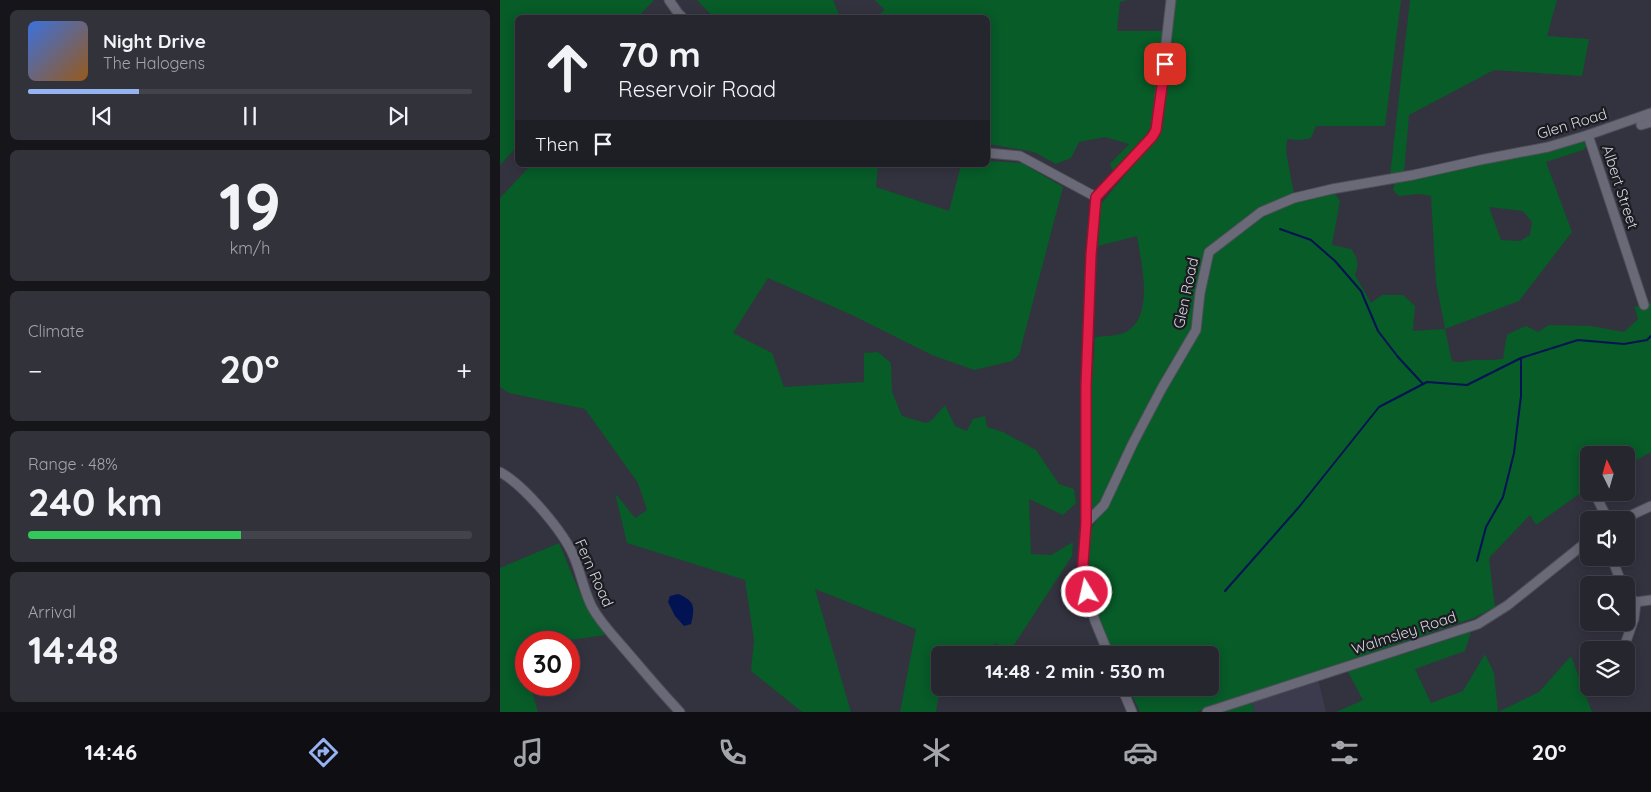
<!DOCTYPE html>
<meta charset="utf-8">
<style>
:root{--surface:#26262f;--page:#32323b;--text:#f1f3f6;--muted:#a4a5aa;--line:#42434b;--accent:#95b2f1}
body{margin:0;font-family:Quicksand,sans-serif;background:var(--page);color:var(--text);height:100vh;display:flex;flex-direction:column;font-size:19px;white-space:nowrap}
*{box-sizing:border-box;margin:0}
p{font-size:16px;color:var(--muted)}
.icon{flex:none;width:28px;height:28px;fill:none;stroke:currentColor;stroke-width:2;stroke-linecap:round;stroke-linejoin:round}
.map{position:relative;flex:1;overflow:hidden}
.sheet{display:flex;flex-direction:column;gap:10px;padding:10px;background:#15151a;width:500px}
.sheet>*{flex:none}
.banner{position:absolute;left:15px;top:15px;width:475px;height:152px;border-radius:8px;box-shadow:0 2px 12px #0003,0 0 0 1px var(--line);background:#26262f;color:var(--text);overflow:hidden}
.needle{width:32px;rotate:355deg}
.buttons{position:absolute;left:1080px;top:446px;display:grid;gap:10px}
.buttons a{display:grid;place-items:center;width:55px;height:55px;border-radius:8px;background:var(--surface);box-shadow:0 2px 12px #0003,0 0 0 1px var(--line);font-size:25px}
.speed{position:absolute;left:15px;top:631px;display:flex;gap:10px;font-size:25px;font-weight:700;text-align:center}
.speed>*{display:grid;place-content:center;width:65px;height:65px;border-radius:50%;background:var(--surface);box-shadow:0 2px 12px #0003,0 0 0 1px var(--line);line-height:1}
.speed .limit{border:8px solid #d22;background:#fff;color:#111}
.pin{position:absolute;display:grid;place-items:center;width:42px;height:42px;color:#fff;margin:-21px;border-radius:10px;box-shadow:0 2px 8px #0006}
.me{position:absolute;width:55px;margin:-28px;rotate:351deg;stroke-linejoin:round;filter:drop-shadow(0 0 4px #0008)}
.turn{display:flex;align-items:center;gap:18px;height:105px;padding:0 20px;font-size:22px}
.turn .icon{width:65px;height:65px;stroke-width:2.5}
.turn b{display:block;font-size:35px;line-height:42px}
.then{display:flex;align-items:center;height:48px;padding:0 20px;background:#0003;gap:10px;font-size:19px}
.big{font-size:38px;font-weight:700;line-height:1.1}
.sheet .widget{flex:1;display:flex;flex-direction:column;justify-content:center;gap:8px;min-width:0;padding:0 18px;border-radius:8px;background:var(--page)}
.sheet .dial{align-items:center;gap:0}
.dial b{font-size:65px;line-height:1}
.song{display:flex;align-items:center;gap:15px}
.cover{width:60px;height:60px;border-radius:8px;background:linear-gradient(135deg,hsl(220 70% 55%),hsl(30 70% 35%))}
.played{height:5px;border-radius:2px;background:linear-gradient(90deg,var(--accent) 25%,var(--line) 25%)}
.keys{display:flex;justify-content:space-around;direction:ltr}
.heat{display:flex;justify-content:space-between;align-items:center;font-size:28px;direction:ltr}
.charge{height:8px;border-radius:4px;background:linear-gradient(90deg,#34c759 48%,var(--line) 0)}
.trip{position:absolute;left:431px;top:646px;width:288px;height:50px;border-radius:8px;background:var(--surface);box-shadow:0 2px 12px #0003,0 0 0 1px var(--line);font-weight:700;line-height:50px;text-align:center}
.menu{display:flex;height:80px;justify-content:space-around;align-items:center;background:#0f0f13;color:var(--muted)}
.menu .icon{width:35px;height:35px}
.menu .selected{color:var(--accent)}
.menu b{font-size:22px;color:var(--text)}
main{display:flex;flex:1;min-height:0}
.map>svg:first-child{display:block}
.built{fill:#3b3b4d}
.green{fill:#075c28;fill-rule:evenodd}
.water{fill:#021354}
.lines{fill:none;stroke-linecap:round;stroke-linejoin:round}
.stream{stroke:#021354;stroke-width:2}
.minor-casing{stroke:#4e4e59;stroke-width:11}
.minor{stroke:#696977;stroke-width:9}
.route-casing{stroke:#92132f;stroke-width:12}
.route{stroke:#e11d48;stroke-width:9}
.labels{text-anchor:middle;stroke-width:4.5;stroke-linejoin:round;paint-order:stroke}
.street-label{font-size:15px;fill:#d4d4dd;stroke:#1b1b21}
</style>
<main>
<section class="sheet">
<div class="widget">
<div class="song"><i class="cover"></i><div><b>Night Drive</b><p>The Halogens</p></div></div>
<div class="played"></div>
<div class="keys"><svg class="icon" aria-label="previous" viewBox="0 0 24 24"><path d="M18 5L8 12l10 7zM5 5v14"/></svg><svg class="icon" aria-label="pause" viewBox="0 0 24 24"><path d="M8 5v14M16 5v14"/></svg><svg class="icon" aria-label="next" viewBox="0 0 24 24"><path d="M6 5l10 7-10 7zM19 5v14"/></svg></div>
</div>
<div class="widget dial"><b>19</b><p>km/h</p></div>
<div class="widget"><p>Climate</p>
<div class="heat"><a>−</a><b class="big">20°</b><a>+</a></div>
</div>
<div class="widget"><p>Range · 48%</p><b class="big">240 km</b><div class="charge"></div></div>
<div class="widget"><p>Arrival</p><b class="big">14:48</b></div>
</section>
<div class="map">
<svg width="1151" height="712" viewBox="0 0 1151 712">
<rect width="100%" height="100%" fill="#33323f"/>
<!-- built -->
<polygon class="built" points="818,679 826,712 754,712 751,700"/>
<!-- green -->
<g class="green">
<polygon points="0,0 154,0 138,17 18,18 17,147 0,165"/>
<polygon points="197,0 333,0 340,17 263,18 258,14 254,17 219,17 212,16"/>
<polygon points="375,0 628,0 620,2 617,31 663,31 661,70 654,125 646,140 613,171 610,164 629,144 605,137 579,142 571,158 556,164 534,152 488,144 488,18 374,18 385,10"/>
<path d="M676 0H901L885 126H816L811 138 800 140 787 139 786 152 794 194 759 207 706 248 698 291 693 328 598 509H592L590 504 588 491 590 404 595 337C604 336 618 336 626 332 655 316 641 262 637 236L598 246 600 205 658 135Z"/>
<polygon points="910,0 1057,0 1047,36 1089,39 1082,76 994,70 909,115 904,173 890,176"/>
<path d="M1085 141 1087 146 1083 150 1046 162 1072 232 1019 301 945 329 952 361C962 364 968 360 977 360 986 360 994 360 1003 359L1006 339 1008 334 1026 326 1038 332 1049 325 1091 326 1124 332 1138 319 1134 306 1146 308 1151 303V452L1126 466V455H1089V487L1036 525 1030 515 989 558 995 607 974 618 696 712H640L629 688H710V655H614L599 621 586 577 587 535 606 506 639 436 700 330 704 292 713 253 763 214 795 200 833 191 840 201 832 245 851 249C858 258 859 263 855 275L871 303 882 295H903L915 306 913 331 945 329 936 282 931 196 919 194 899 196 893 190 895 182ZM989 207 1023 211 1032 222 1030 235 1020 241 1001 240Z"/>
<polygon points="488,161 522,163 563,187 519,355 512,361 474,370 432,355 352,315 268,278 233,333 272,353 284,387 364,382 364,353 378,352 391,363 392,392 402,416 426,423 432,420 445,405 455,426 467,431 473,419 485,416 487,427 503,432 536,450 559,484 574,489 576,503 563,515 529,499 531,554 551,555 573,542 572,556 514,645 511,655 498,655 497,643 490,646 481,655 440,655 440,688 436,712 400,712 416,629 315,589 351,712 302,712 251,671 254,640 245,580 127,543 115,493 135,518 147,510 138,483 85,409 9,393 0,387 0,198 31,165 378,165 376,187 449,211 461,165 488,165"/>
<polygon points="59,543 79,591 105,635 56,642 26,642 26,685 60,686 32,691 38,712 0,712 0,568"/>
<polygon points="971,632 965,651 915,669 931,703 963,691 985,654 994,673 998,712 1039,692 1071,656 1092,712 836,712 863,700 847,670 907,653"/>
<polygon points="751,700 754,712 716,712"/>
</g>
<!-- water -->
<path class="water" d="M178 594C195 601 195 607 191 624L184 626 175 616 168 602 170 596Z"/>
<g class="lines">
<!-- stream -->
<g class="stream">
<polyline points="780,229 811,240 835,261 861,291 878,331 898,357 923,384"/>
<polyline points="977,561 986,527 1003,497 1014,453 1021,396 1021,359"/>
<polyline points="725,591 799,507 879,407 927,382 967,385 1021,358 1078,340 1124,344 1147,340 1151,336"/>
</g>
<defs>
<g id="minor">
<polyline points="169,0 178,13 183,18"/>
<polyline points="1141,125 1151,122"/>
<polyline points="1088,135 1144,305"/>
<polyline points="488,153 520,156 596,197"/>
<path d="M0 472C24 485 64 532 74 557 81 573 84 592 92 607 100 622 112 634 122 646 142 669 159 690 180 712"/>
<polyline points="1094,492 1108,520"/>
<polyline points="1121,520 1151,506"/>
<polyline points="586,523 586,386 591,255 596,197 652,137 656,130 671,0"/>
<polyline points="1112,558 1122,585"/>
<polyline points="1126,595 1136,602 1151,600"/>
<polyline points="1123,650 1134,619 1136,602"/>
<polyline points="609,655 595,621 582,577 586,523 604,505 633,443 662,388 696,330 700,293 709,252 761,212 794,198 832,189 913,175 980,160 1048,147 1088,135 1151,113"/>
<polyline points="622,688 632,712"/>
<polyline points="707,712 978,624 1008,605 1089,540"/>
</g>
</defs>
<!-- minor casing -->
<use href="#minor" class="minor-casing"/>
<!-- minor -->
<use href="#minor" class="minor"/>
</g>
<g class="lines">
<defs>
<polyline id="route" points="587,592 582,577 586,523 586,386 591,255 596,197 652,137 656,130 665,64"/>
</defs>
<!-- route casing -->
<use href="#route" class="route-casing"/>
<!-- route -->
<use href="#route" class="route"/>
</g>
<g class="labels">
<!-- street labels -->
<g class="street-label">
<text transform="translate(1072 124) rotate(-17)" y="5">Glen Road</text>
<text transform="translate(1120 187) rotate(72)" y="5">Albert Street</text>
<text transform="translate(686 293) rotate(-78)" y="5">Glen Road</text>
<text transform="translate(94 573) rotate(66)" y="5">Fern Road</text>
<text transform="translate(904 633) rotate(-18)" y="5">Walmsley Road</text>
</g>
</g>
</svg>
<div class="buttons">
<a><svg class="needle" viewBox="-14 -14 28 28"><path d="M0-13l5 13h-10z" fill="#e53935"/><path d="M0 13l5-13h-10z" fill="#a4a5aa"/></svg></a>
<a><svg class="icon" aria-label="sound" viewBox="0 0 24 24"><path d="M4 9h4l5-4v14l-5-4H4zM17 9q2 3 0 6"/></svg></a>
<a><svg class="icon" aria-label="search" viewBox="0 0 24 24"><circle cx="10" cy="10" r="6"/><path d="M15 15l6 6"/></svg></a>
<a><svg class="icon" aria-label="layers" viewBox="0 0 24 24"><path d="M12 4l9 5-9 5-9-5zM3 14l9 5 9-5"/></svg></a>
</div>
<div class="speed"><div class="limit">30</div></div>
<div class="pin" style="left:665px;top:64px;background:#d93025"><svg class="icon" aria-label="arrive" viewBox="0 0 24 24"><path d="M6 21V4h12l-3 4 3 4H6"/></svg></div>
<svg class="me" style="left:587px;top:592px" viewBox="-20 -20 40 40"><circle r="17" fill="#e11d48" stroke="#fff" stroke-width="3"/><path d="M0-11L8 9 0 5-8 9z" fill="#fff"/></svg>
<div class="trip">14:48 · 2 min · 530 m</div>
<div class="banner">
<div class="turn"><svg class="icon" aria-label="ahead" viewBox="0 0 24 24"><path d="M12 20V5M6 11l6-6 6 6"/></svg><div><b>70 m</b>Reservoir Road</div></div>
<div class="then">Then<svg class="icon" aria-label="arrive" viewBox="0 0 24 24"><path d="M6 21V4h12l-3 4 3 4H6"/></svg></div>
</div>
</div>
</main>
<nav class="menu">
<b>14:46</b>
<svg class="icon selected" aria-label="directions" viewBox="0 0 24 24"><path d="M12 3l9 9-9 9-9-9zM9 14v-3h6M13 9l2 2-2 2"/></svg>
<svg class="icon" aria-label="music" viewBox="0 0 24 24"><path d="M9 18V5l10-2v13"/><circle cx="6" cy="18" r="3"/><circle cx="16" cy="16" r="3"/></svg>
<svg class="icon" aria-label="phone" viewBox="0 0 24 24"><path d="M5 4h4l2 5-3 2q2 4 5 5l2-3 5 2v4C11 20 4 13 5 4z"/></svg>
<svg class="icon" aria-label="climate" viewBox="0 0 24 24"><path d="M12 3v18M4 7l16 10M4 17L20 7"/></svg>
<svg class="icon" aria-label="car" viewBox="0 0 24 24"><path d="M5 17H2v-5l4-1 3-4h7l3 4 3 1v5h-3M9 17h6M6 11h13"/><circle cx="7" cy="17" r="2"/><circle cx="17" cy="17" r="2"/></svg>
<svg class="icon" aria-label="filters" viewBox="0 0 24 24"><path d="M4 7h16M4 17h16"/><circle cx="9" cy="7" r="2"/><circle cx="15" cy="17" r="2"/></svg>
<b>20°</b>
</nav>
